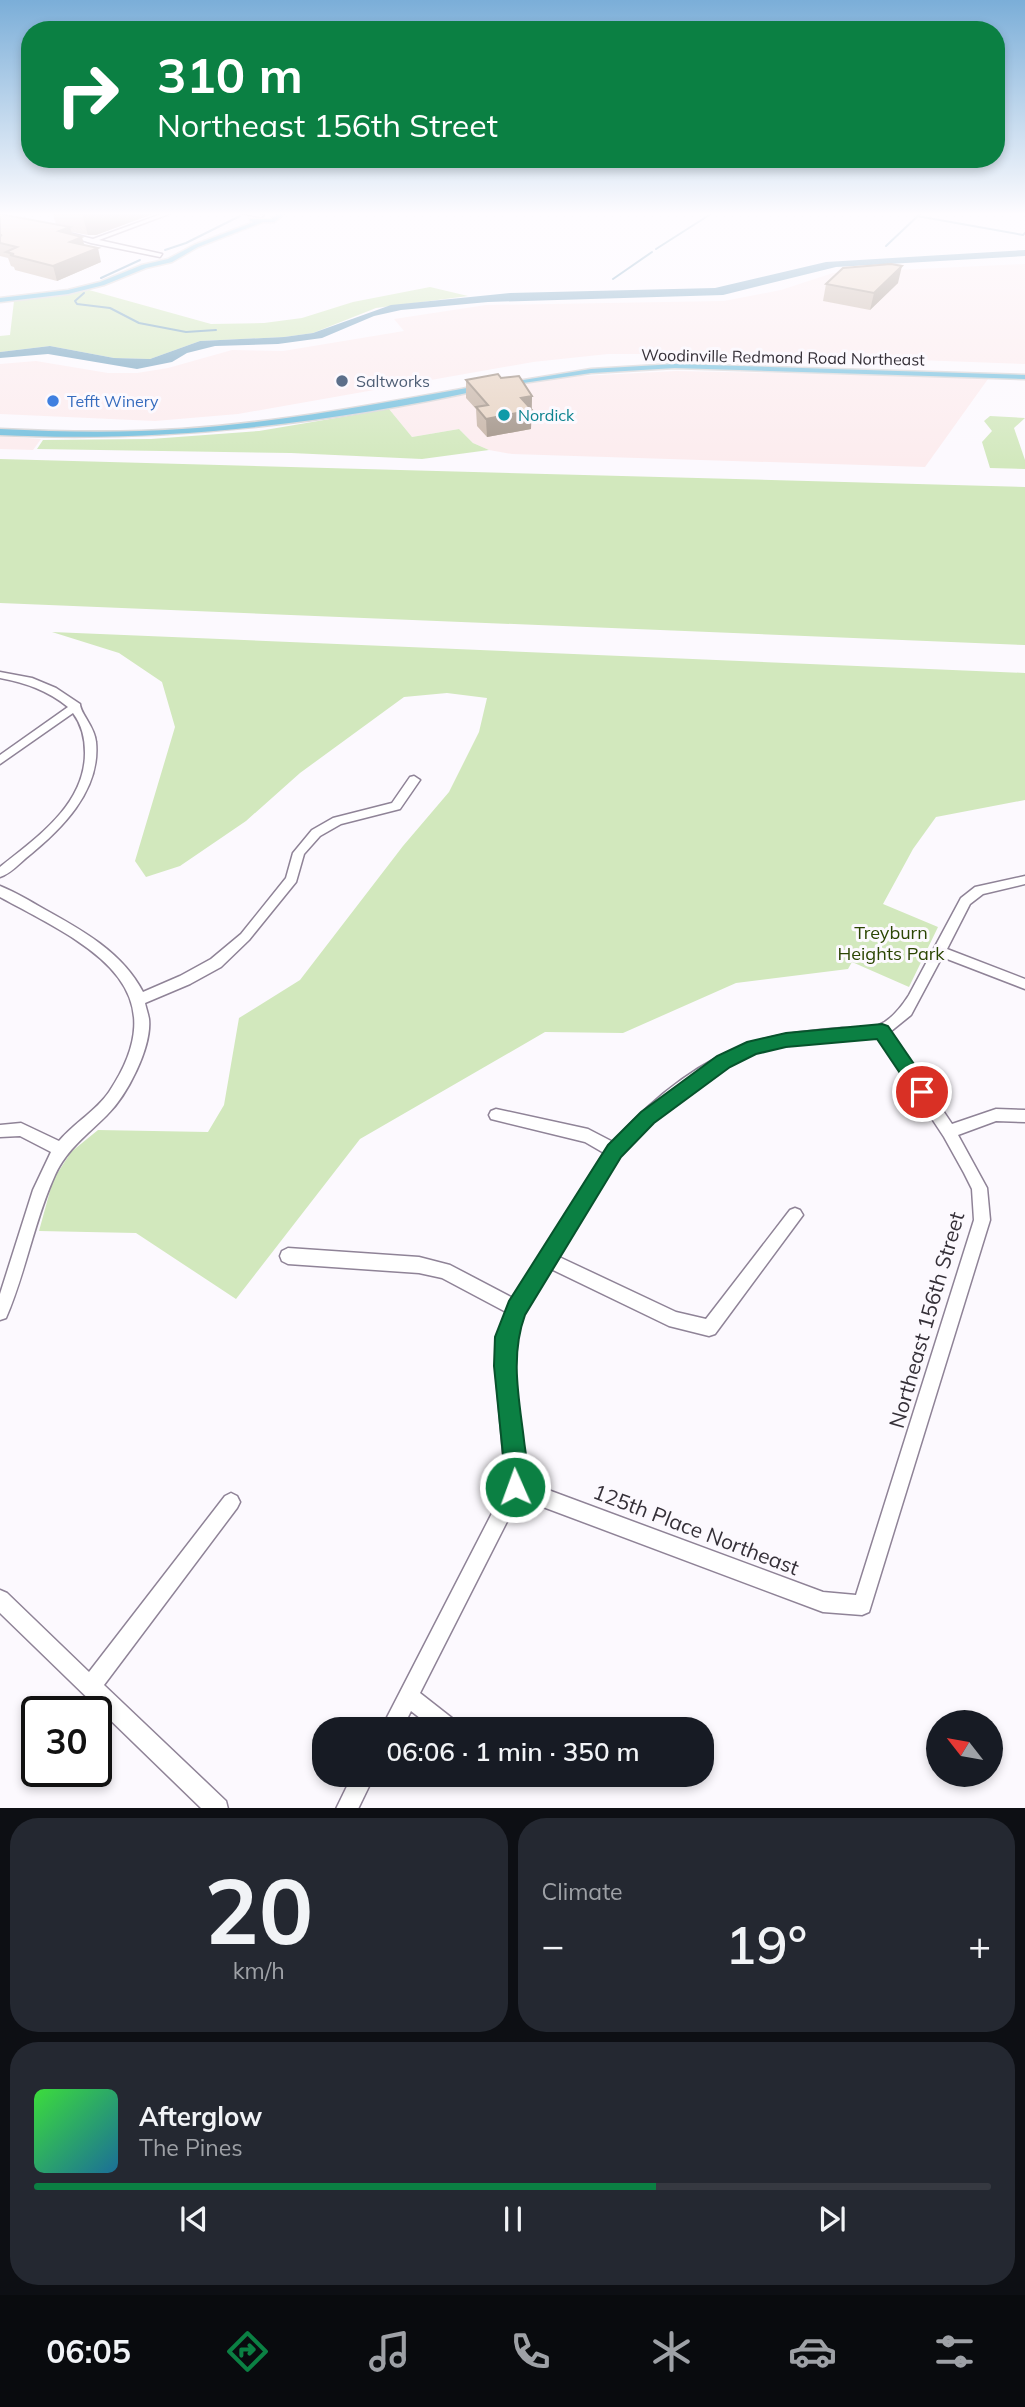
<!DOCTYPE html>
<meta charset="utf-8">
<style>
:root{--surface:#171b24;--page:#242831;--text:#f1f3f6;--muted:#9ea1a6;--line:#363941;--accent:#0b8043}
body{margin:0;font-family:Mulish,sans-serif;background:var(--page);color:var(--text);height:100vh;display:flex;flex-direction:column;font-size:26px;white-space:nowrap}
*{box-sizing:border-box;margin:0}
p{font-size:23px;color:var(--muted)}
.icon{flex:none;width:38px;height:38px;fill:none;stroke:currentColor;stroke-width:2;stroke-linecap:round;stroke-linejoin:round}
.map{position:relative;height:1808px;overflow:hidden}
.panel{display:flex;flex-direction:column;gap:10px;padding:10px;background:#0d0f14;flex:1}
.panel>*{flex:none}
.banner{position:absolute;left:21px;top:21px;width:984px;height:147px;border-radius:28px;box-shadow:0 4px 10px #0003;background:#0b8043;color:#fff;overflow:hidden}
.needle{width:46px;rotate:301deg}
.tools{position:absolute;left:926px;top:1710px;display:grid;gap:14px}
.tools a{display:grid;place-items:center;width:77px;height:77px;border-radius:50%;background:var(--surface);box-shadow:0 4px 10px #0003;font-size:35px}
.speed{position:absolute;left:21px;top:1696px;display:flex;gap:14px;font-size:35px;font-weight:700;text-align:center}
.speed>*{display:grid;place-content:center;width:91px;height:91px;border-radius:50%;background:var(--surface);box-shadow:0 4px 10px #0003;line-height:1}
.speed .limit{border:4px solid #111;border-radius:10px;background:#fff;color:#111}
.pin{position:absolute;display:grid;place-items:center;width:60px;height:60px;color:#fff;margin:-30px;border:4px solid #fff;border-radius:50%;box-shadow:0 2px 7px #0007}
.me{position:absolute;width:77px;margin:-38px;rotate:358deg;stroke-linejoin:round;filter:drop-shadow(0 0 5px #0008)}
.turn{display:flex;align-items:center;gap:24px;height:147px;padding:0 21px;font-size:32px}
.turn .icon{width:91px;height:91px;stroke-width:2.5}
.turn b{display:block;font-size:49px;line-height:60px}
.big{font-size:52px;font-weight:600;line-height:1.1}
.panel .tile{flex:1;display:flex;flex-direction:column;justify-content:center;gap:10px;min-width:0;padding:0 24px;border-radius:28px;background:var(--page)}
.panel .dial{align-items:center;gap:0}
.dial b{font-size:91px;line-height:1}
.song{display:flex;align-items:center;gap:21px}
.cover{width:84px;height:84px;border-radius:10px;background:linear-gradient(135deg,hsl(120 70% 55%),hsl(200 70% 35%))}
.played{height:7px;border-radius:4px;background:linear-gradient(90deg,var(--accent) 65%,var(--line) 65%)}
.keys{display:flex;justify-content:space-around;direction:ltr}
.heat{display:flex;justify-content:space-between;align-items:center;font-size:38px;direction:ltr}
.panel .tiles{flex:1;display:grid;gap:10px;grid-template-columns:1fr 1fr}
.tile:last-child{grid-column:span 2}
.trip{position:absolute;left:312px;top:1717px;width:402px;height:70px;border-radius:28px;background:var(--surface);box-shadow:0 4px 10px #0003;font-weight:600;line-height:70px;text-align:center}
.dock{display:flex;height:112px;justify-content:space-around;align-items:center;background:#090b0e;color:var(--muted)}
.dock .icon{width:49px;height:49px}
.dock .selected{color:var(--accent)}
.dock b{font-size:32px;color:var(--text)}
.map>svg:first-child{display:block}
.commercial{fill:#fcecee}
.green{fill:#d2e8bd}
.water{fill:#78a5c0}
.lines{fill:none;stroke-linecap:round;stroke-linejoin:round}
.stream{stroke:#78a5c0;stroke-width:2}
.minor-casing{stroke:#8f8397;stroke-width:3}
.major-casing{stroke:#d7d6d7;stroke-width:3}
.minor{fill:#fff;fill-rule:evenodd}
.major{fill:#73bfdd;fill-rule:evenodd}
.wall{fill:#c7b5a7}
.shaded-wall{fill:#a29488}
.building{fill:#e7d3c2;stroke:#a29488;stroke-width:2}
.route{fill:#0b8043;stroke:#07532c;stroke-width:2}
.service-dot{fill:#5c6f8a;stroke:#fcf9fe;stroke-width:2.5}
.shop-dot{fill:#3f7fe0;stroke:#fcf9fe;stroke-width:2.5}
.culture-dot{fill:#0f9aa8;stroke:#fcf9fe;stroke-width:2.5}
.labels{text-anchor:middle;stroke-width:6;stroke-linejoin:round;paint-order:stroke}
.far-street-label{font-size:16px;fill:#353038;stroke:#fcf9fe}
.far-service-label{font-size:16px;fill:#4e5e75;stroke:#fcf9fe;text-anchor:start}
.far-shop-label{font-size:16px;fill:#366cbe;stroke:#fcf9fe;text-anchor:start}
.far-culture-label{font-size:16px;fill:#0d838f;stroke:#fcf9fe;text-anchor:start}
.park-label{font-size:18px;fill:#2b4503;stroke:#fcf9fe}
.near-street-label{font-size:21px;fill:#353038;stroke:#fcf9fe}
</style>
<div class="map">
<svg width="1025" height="1809" viewBox="0 0 1025 1809">
<rect width="100%" height="100%" fill="#fcf9fe"/>
<!-- commercial -->
<g class="commercial">
<polygon points="1025,264 1025,364 756,354 608,354 533,362 238,414 155,421 0,414 0,364 36,361 108,373 137,373 168,368 232,350 283,351 404,331 394,319 486,305 724,301 781,290 833,273"/>
<polygon points="676,371 925,376 988,379 925,467 512,454 489,450 473,443 459,429 412,437 389,409 562,377"/>
<polygon points="0,436 41,439 33,450 0,449"/>
</g>
<!-- green -->
<g class="green">
<polygon points="430,287 468,296 376,308 313,333 284,337 200,341 150,359 114,358 50,346 0,352 0,336 10,335 14,301 89,290 211,324 264,323 302,318 353,302"/>
<polygon points="389,409 412,437 459,429 473,443 489,450 422,459 291,453 37,449 43,440 151,439 259,431"/>
<polygon points="990,416 1025,418 1014,428 1025,460 1025,469 990,468 982,442 992,431 984,421"/>
<polygon points="0,459 1025,487 1025,645 0,603"/>
<polygon points="52,632 1025,673 1025,800 936,817 913,849 883,904 938,927 909,987 852,962 848,969 736,983 623,1033 545,1032 360,1139 236,1299 136,1233 39,1231 53,1180 71,1152 98,1130 208,1132 224,1105 239,1018 300,980 403,846 449,792 479,732 487,698 447,693 404,697 300,773 246,821 180,866 146,877 135,861 175,727 162,682 119,653"/>
</g>
<!-- water -->
<polygon class="water" points="1025,250 1025,256 836,267 723,295 488,302 401,310 374,316 322,338 278,344 215,346 187,353 172,362 137,369 48,354 0,358 0,352 50,346 114,358 150,359 200,341 284,337 313,333 391,305 510,293 715,288 826,262"/>
<g class="lines">
<!-- stream -->
<g class="stream">
<polyline points="917,216 1023,235 1025,233"/>
<polyline points="886,246 922,212"/>
<polyline points="656,249 714,212"/>
<polyline points="165,250 186,243 240,216"/>
<polyline points="101,278 140,260"/>
<polyline points="613,279 652,252"/>
<polyline points="84,293 75,301 77,304 110,308 139,323 186,332 216,330"/>
</g>
<defs>
<g id="minor">
<polygon points="167,212 174,212 99,240 162,254 160,257 91,243 66,235 69,233 93,239"/>
<polygon points="235,212 247,212 264,215 261,217"/>
<path d="M0 672 32 678 56 688 80 704C80 713 95 727 96 742 101 791 61 830 26 858 18 865 10 874 0 877V867C36 838 85 805 85 753 85 738 82 725 73 713L0 764V755L68 707C47 690 26 683 0 678Z"/>
<path d="M414 776 420 780 400 809 341 824 320 836 304 854 296 882 249 940 221 967 190 984 145 1003C146 1008 148 1013 149 1019 152 1047 127 1096 107 1115 87 1135 67 1149 55 1175 34 1221 26 1272 6 1318L0 1320V1294L33 1190 51 1152 20 1136 0 1137V1125L21 1123 59 1141C74 1123 96 1111 109 1092 182 983 82 942 0 897V886C15 892 30 901 44 909 82 930 122 952 143 992L180 976 211 959 241 934 286 878 293 853 312 830 333 818 392 803 410 777Z"/>
<path d="M1025 876V884L983 894 970 904 947 949 1025 979V989L942 957 911 1015 890 1032 952 1124 996 1109 1025 1110V1122L996 1121 958 1135 987 1188 990 1220 869 1612 862 1615 823 1612 519 1498 420 1693 457 1722 460 1729H434L411 1711 402 1729H381L506 1486 496 1374 498 1338 506 1312 442 1278 419 1273 288 1264 282 1261 280 1256 282 1251 288 1248 419 1257 450 1265 513 1298 604 1153 585 1142 491 1119 489 1115 491 1111 496 1109 588 1129 613 1142C651 1100 698 1061 751 1043 780 1033 812 1031 842 1028 852 1028 869 1030 879 1025 891 1020 902 1006 909 995L961 898 975 887ZM878 1037 944 1137 964 1173 972 1189 974 1220 856 1595 823 1592 524 1481C522 1430 502 1375 517 1325 524 1305 537 1286 549 1268L669 1326 709 1336 715 1334 803 1215 800 1210 795 1208 790 1210 706 1319 676 1312 557 1256C577 1227 592 1194 612 1165 643 1122 706 1068 757 1052 796 1040 838 1040 878 1037Z"/>
<polygon points="231,1493 237,1496 240,1502 237,1508 104,1685 226,1801 228,1809 202,1809 0,1613 0,1590 7,1593 89,1672 225,1496"/>
<polygon points="353,1774 375,1774 358,1809 336,1809"/>
</g>
<g id="major">
<polygon points="281,212 287,212 274,222 263,222 198,247 172,262 146,268 104,285 68,294 0,302 0,298 68,290 100,282 142,265 168,259 194,245 254,222 250,221 250,219 271,219"/>
<polygon points="675,364 1025,375 1025,379 675,368 591,373 503,386 499,384 591,369"/>
<path d="M483 385 487 387 486 389C326 424 163 443 0 435V429C61 432 121 433 182 429 283 422 383 403 483 385Z"/>
</g>
</defs>
<!-- minor casing -->
<use href="#minor" class="minor-casing"/>
<!-- major casing -->
<use href="#major" class="major-casing"/>
<!-- minor -->
<use href="#minor" class="minor"/>
<!-- major -->
<use href="#major" class="major"/>
</g>
<!-- wall -->
<g class="wall">
<polygon points="52,212 158,212 96,235 88,235 72,232 72,235 101,262 57,281 15,270 14,267 11,266 8,258 0,256 0,214 56,224"/>
<polygon points="898,283 870,310 823,301 826,284"/>
<polygon points="501,378 532,396 531,429 487,437 477,426 476,409 466,398 466,380"/>
</g>
<!-- shaded-wall -->
<g class="shaded-wall">
<polygon points="94,212 158,212 96,235 88,235 82,214"/>
<polygon points="70,227 74,240 82,237 86,251 74,256 59,231"/>
<polygon points="98,248 101,262 57,281 53,266"/>
<polygon points="902,266 898,283 870,310 874,293"/>
<polygon points="532,396 531,429 487,437 486,419 521,398"/>
</g>
<!-- building -->
<g class="building">
<polygon points="73,212 94,212 82,214"/>
<polygon points="0,214 70,227 59,231 82,237 70,242 98,248 53,266 10,255 14,254 6,252 17,247 0,243 0,236 2,235 0,235"/>
<polygon points="891,264 902,266 874,293 826,284 843,268"/>
<polygon points="498,374 501,378 519,376 532,396 521,398 532,410 486,419 476,407 488,405 466,380"/>
</g>
<!-- sky -->
<linearGradient id="sky" x2="0" y2="1"><stop stop-color="#7baed8"/><stop offset="0.46" stop-color="#fefcff"/><stop offset="1" stop-color="#fefcff" stop-opacity="0"/></linearGradient>
<rect width="1025" height="465" fill="url(#sky)"/>
<!-- route -->
<path class="route" d="M882 1024 888 1026 929 1086 931 1092 929 1097 922 1100 916 1097 877 1039 786 1047 756 1054 730 1067 654 1123 621 1157 525 1315C510 1356 519 1398 524 1440 526 1458 531 1478 524 1495L515 1499 507 1495 504 1487V1465L494 1366 495 1337 509 1301 608 1145 641 1112 717 1056 747 1042 786 1033Z"/>
<!-- markers -->
<circle class="service-dot" cx="342" cy="381" r="7"/>
<circle class="shop-dot" cx="53" cy="401" r="7"/>
<circle class="culture-dot" cx="504" cy="415" r="7"/>
<g class="labels">
<!-- far-street labels -->
<g class="far-street-label">
<text transform="translate(783 357) rotate(1)" y="6">Woodinville Redmond Road Northeast</text>
</g>
<!-- far-service labels -->
<g class="far-service-label">
<text x="356" y="387">Saltworks</text>
</g>
<!-- far-shop labels -->
<g class="far-shop-label">
<text x="67" y="407">Tefft Winery</text>
</g>
<!-- far-culture labels -->
<g class="far-culture-label">
<text x="518" y="421">Nordick</text>
</g>
<!-- park labels -->
<g class="park-label">
<text x="891" y="939">Treyburn<tspan x="891" dy="21">Heights Park</tspan></text>
</g>
<!-- near-street labels -->
<g class="near-street-label">
<text transform="translate(927 1320) rotate(-74)" y="7">Northeast 156th Street</text>
<text transform="translate(696 1530) rotate(21)" y="7">125th Place Northeast</text>
</g>
</g>
</svg>
<div class="tools">
<a><svg class="needle" viewBox="-14 -14 28 28"><path d="M0-13l5 13h-10z" fill="#e53935"/><path d="M0 13l5-13h-10z" fill="#9ea1a6"/></svg></a>
</div>
<div class="speed"><div class="limit">30</div></div>
<div class="pin" style="left:922px;top:1092px;background:#d93025"><svg class="icon" aria-label="arrive" viewBox="0 0 24 24"><path d="M6 21V4h12l-3 4 3 4H6"/></svg></div>
<svg class="me" style="left:515px;top:1487px" viewBox="-20 -20 40 40"><circle r="17" fill="#0b8043" stroke="#fff" stroke-width="3"/><path d="M0-11L8 9 0 5-8 9z" fill="#fff"/></svg>
<div class="trip">06:06 · 1 min · 350 m</div>
<div class="banner">
<div class="turn"><svg class="icon" aria-label="right" viewBox="0 0 24 24"><path d="M7 20v-9h11M14 6l5 5-5 5"/></svg><div><b>310 m</b>Northeast 156th Street</div></div>
</div>
</div>
<section class="panel">
<div class="tiles">
<div class="tile dial"><b>20</b><p>km/h</p></div>
<div class="tile"><p>Climate</p>
<div class="heat"><a>−</a><b class="big">19°</b><a>+</a></div>
</div>
<div class="tile">
<div class="song"><i class="cover"></i><div><b>Afterglow</b><p>The Pines</p></div></div>
<div class="played"></div>
<div class="keys"><svg class="icon" aria-label="previous" viewBox="0 0 24 24"><path d="M18 5L8 12l10 7zM5 5v14"/></svg><svg class="icon" aria-label="pause" viewBox="0 0 24 24"><path d="M8 5v14M16 5v14"/></svg><svg class="icon" aria-label="next" viewBox="0 0 24 24"><path d="M6 5l10 7-10 7zM19 5v14"/></svg></div>
</div>
</div>
</section>
<nav class="dock">
<b>06:05</b>
<svg class="icon selected" aria-label="directions" viewBox="0 0 24 24"><path d="M12 3l9 9-9 9-9-9zM9 14v-3h6M13 9l2 2-2 2"/></svg>
<svg class="icon" aria-label="music" viewBox="0 0 24 24"><path d="M9 18V5l10-2v13"/><circle cx="6" cy="18" r="3"/><circle cx="16" cy="16" r="3"/></svg>
<svg class="icon" aria-label="phone" viewBox="0 0 24 24"><path d="M5 4h4l2 5-3 2q2 4 5 5l2-3 5 2v4C11 20 4 13 5 4z"/></svg>
<svg class="icon" aria-label="climate" viewBox="0 0 24 24"><path d="M12 3v18M4 7l16 10M4 17L20 7"/></svg>
<svg class="icon" aria-label="car" viewBox="0 0 24 24"><path d="M5 17H2v-5l4-1 3-4h7l3 4 3 1v5h-3M9 17h6M6 11h13"/><circle cx="7" cy="17" r="2"/><circle cx="17" cy="17" r="2"/></svg>
<svg class="icon" aria-label="filters" viewBox="0 0 24 24"><path d="M4 7h16M4 17h16"/><circle cx="9" cy="7" r="2"/><circle cx="15" cy="17" r="2"/></svg>
</nav>
